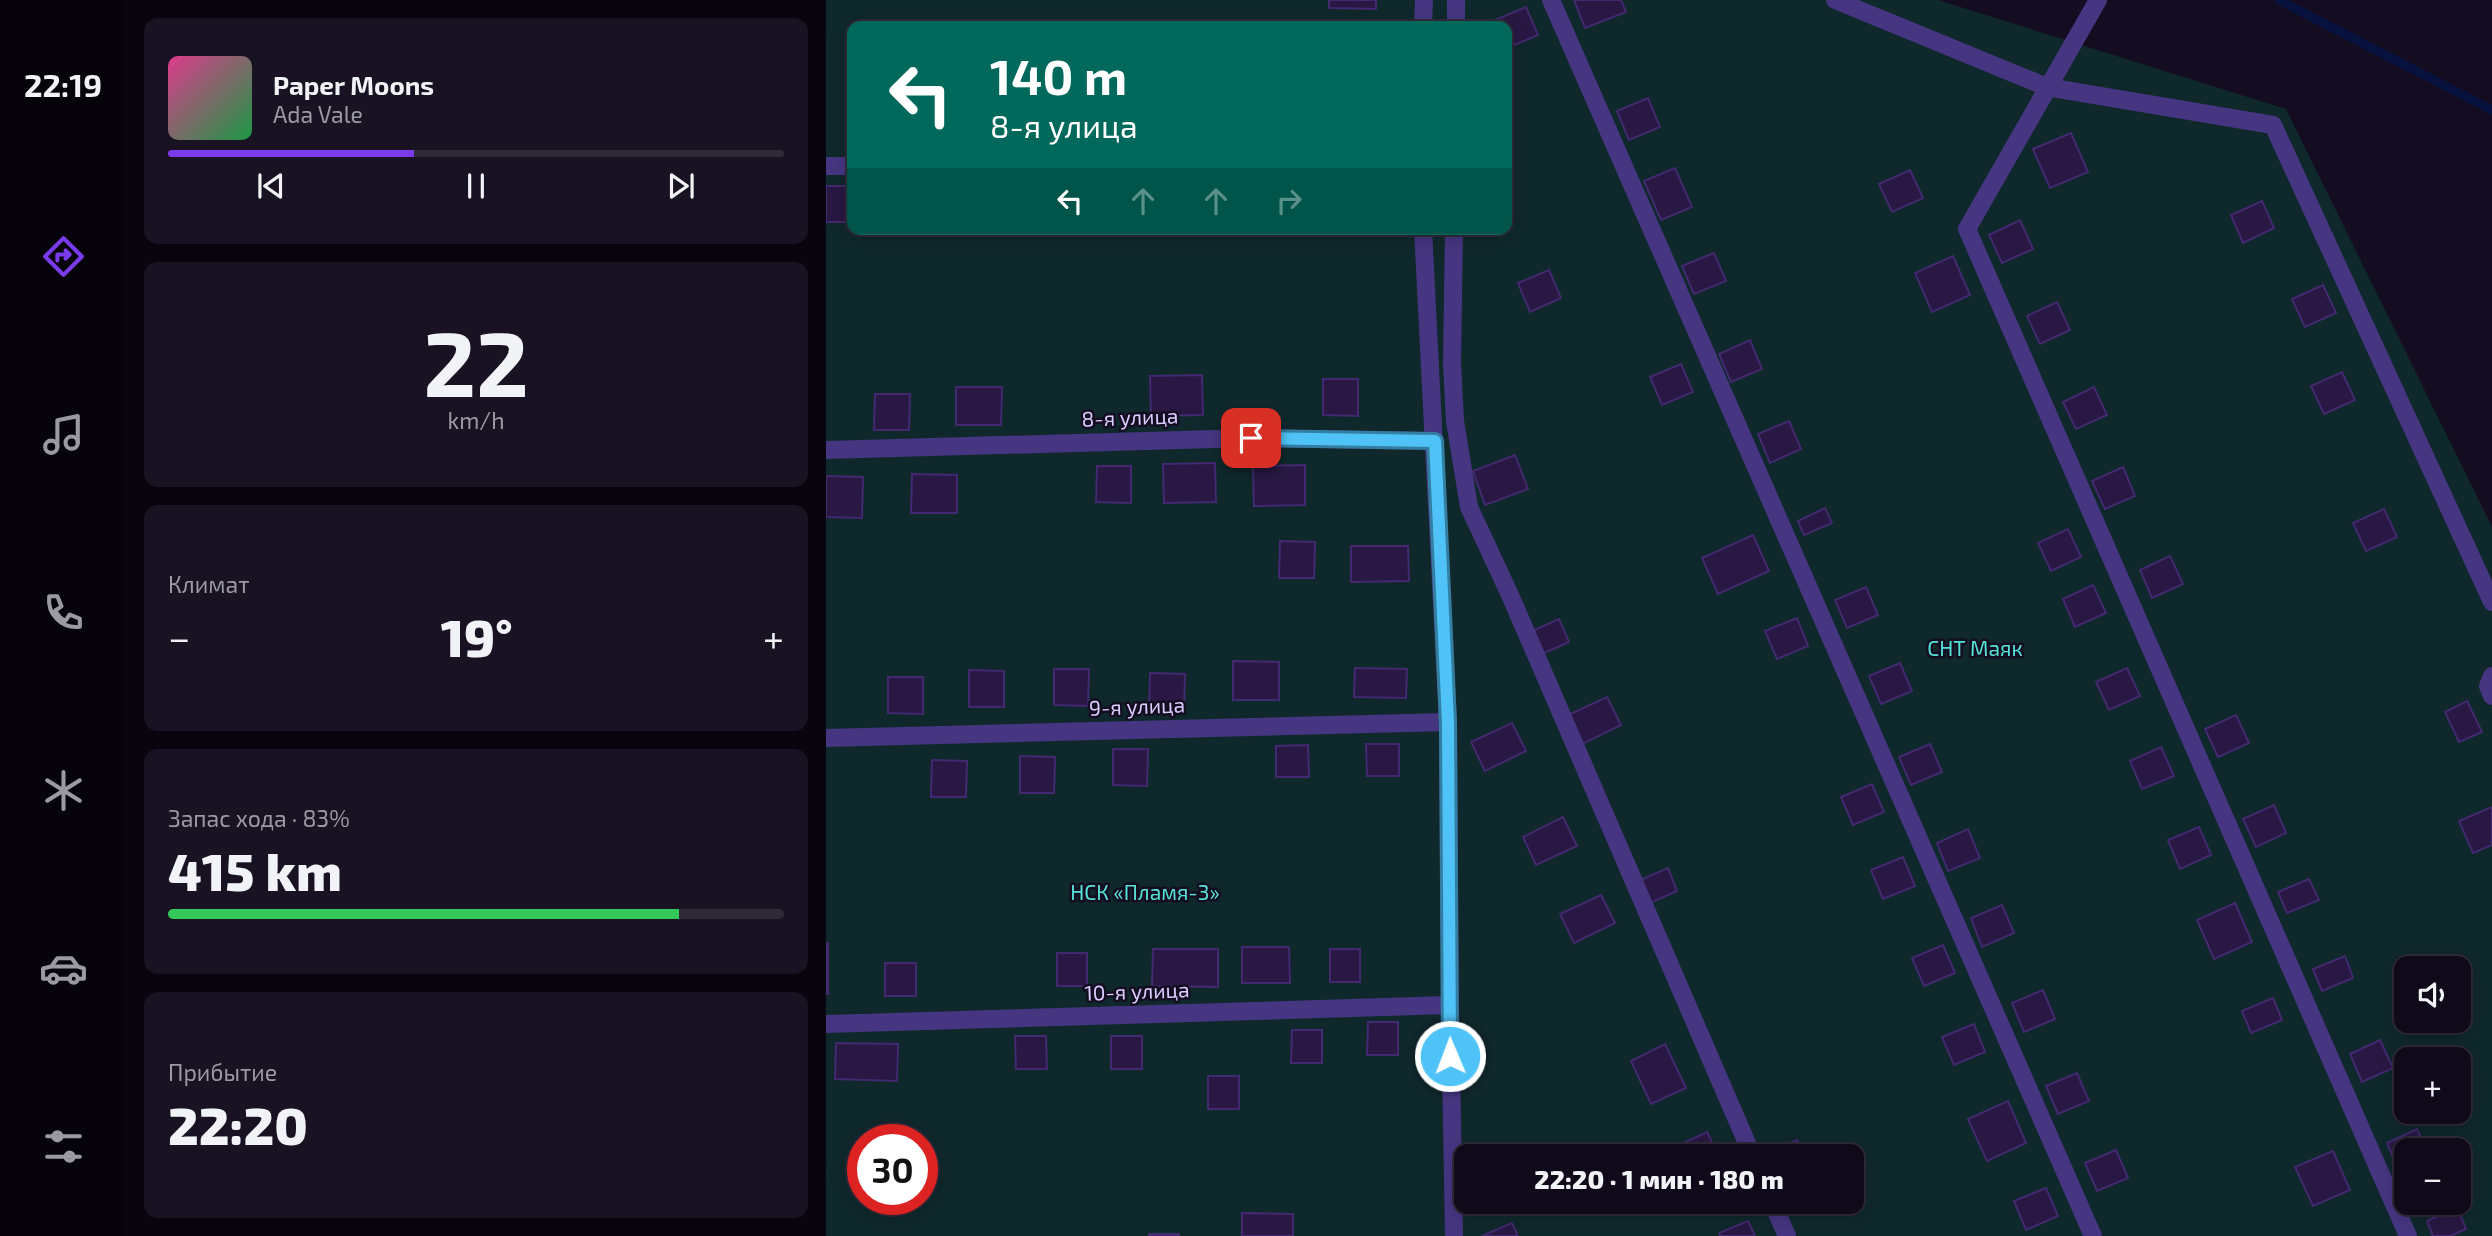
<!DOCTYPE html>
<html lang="ru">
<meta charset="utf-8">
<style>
:root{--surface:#0f0919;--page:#181222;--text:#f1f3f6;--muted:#9b9aa2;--line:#2f2a38;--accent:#7c3aed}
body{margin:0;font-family:"Exo 2",sans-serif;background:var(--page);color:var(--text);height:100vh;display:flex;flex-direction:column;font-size:26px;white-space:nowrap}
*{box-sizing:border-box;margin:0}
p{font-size:23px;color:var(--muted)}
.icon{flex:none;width:38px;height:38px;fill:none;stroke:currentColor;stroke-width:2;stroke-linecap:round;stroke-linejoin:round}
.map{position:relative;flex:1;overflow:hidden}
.details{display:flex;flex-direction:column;gap:18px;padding:18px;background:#08050e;width:700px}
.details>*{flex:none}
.banner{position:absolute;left:21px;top:21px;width:665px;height:214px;border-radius:14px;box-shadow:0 4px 18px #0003,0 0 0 2px var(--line);background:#00695c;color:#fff;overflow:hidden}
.fabs{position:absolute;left:1568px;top:956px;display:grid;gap:14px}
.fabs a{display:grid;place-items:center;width:77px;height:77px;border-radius:14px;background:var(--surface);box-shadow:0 4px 18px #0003,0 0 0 2px var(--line);font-size:35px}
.speed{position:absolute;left:21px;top:1124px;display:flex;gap:14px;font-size:35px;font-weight:700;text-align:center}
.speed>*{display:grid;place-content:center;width:91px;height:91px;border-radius:50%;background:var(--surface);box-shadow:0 4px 18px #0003,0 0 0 2px var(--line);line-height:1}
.speed .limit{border:10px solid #d22;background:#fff;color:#111}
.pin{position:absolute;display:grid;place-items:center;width:60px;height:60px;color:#fff;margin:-30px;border-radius:14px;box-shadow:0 4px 10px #0006}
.me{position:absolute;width:77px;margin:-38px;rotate:359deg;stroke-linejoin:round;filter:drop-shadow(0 0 5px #0008)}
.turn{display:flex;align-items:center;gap:24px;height:147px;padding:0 28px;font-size:32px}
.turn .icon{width:91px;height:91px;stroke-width:2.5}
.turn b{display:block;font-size:49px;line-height:60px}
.lanes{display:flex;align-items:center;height:66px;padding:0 28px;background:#0003;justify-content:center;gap:35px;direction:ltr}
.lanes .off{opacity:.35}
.big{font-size:52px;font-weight:800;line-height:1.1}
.details .widget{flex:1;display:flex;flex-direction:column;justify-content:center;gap:10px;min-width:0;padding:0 24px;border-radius:14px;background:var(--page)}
.details .dial{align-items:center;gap:0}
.dial b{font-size:91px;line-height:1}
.song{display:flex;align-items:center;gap:21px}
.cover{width:84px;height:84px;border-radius:10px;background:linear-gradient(135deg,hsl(330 70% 55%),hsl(140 70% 35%))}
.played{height:7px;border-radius:4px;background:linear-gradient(90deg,var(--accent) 40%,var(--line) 40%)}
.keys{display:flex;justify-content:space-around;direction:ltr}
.heat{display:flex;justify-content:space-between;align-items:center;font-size:38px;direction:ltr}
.charge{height:10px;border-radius:5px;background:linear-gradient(90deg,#34c759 83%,var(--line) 0)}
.trip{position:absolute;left:628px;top:1144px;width:410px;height:70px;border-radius:14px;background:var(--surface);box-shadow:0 4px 18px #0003,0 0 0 2px var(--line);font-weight:800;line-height:70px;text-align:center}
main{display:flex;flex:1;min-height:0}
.menu{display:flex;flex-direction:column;width:126px;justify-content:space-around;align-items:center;background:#06040a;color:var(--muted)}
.menu .icon{width:49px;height:49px}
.menu .current{color:var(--accent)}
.menu b{font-size:32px;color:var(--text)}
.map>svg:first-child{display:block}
.green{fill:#0f282c;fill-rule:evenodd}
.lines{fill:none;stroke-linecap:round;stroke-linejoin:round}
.stream{stroke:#08123f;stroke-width:9}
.building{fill:#281843;stroke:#432970;stroke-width:2}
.lane{stroke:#463682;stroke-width:18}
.street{stroke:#463682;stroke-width:18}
.route-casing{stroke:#337fa1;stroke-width:18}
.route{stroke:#4fc3f7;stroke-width:12}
.labels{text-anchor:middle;stroke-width:5;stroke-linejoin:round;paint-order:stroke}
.street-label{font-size:21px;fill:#dbcdff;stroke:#140c21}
.park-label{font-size:21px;fill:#55e3d7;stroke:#140c21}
</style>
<main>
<nav class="menu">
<b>22:19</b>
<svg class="icon current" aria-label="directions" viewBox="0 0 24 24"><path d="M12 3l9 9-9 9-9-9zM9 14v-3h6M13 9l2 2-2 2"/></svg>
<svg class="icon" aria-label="music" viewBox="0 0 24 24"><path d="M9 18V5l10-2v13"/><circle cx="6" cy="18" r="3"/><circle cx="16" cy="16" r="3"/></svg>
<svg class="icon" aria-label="phone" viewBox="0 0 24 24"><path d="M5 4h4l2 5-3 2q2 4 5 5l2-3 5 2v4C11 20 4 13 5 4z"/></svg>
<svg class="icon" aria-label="climate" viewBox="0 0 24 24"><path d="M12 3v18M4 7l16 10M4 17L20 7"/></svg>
<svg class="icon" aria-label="car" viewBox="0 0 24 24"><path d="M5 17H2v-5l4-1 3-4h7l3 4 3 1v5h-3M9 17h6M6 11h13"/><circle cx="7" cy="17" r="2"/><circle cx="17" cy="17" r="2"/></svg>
<svg class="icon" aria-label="filters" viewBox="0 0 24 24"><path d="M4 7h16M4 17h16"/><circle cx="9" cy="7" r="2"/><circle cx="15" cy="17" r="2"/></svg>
</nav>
<section class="details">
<div class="widget">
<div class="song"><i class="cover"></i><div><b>Paper Moons</b><p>Ada Vale</p></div></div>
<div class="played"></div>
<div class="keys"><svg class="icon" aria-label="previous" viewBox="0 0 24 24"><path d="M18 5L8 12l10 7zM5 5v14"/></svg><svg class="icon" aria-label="pause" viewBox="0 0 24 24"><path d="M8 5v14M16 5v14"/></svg><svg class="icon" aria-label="next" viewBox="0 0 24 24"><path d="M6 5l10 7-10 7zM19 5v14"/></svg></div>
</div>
<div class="widget dial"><b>22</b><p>km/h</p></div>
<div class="widget"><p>Климат</p>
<div class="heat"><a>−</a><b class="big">19°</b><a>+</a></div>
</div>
<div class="widget"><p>Запас хода · 83%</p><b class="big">415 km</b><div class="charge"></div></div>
<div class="widget"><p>Прибытие</p><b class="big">22:20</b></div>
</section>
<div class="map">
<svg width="1666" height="1236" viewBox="0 0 1666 1236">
<rect width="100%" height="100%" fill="#140c21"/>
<!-- green -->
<path class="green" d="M0 0H1112L1460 109 1666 527V1236H0ZM26 26H681V229H26ZM1580 968H1633V1020H1580ZM1580 1059H1633V1111H1580ZM37 1139H96V1199H37ZM1580 1150H1633V1202H1580ZM640 1157H1026V1202H640Z"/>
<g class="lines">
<!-- stream -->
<polyline class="stream" points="1453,0 1666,110"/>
</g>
<!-- building -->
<g class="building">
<polygon points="503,0 550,0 550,9 503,8"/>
<polygon points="748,0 795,0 800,12 759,28"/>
<polygon points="700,7 712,35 681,48 681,26 671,26 669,20"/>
<polygon points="822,98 834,127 803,140 791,111"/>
<polygon points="1245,133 1262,172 1224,188 1207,149"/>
<polygon points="849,168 866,207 835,220 818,181"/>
<polygon points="1084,170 1097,198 1066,212 1053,184"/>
<rect x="0" y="186" width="26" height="36"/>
<polygon points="1436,201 1448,228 1417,243 1405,215"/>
<polygon points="1194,220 1207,249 1176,263 1163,235"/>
<polygon points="888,253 900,281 868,294 856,266"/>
<polygon points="1127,256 1144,295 1106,312 1089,273"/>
<polygon points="723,270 735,298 704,312 692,283"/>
<polygon points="1497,285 1510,313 1479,327 1466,299"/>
<polygon points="1231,302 1244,330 1214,344 1201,316"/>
<polygon points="924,340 936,369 905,382 893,354"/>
<polygon points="855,364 867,392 836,405 824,377"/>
<polygon points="1516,372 1529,400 1498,414 1485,386"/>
<polygon points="376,375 377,415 325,416 324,376"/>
<polygon points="497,379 532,379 532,416 497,415"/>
<polygon points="130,387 176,387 175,425 130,425"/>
<polygon points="1268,387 1281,415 1250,429 1237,402"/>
<polygon points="49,394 84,394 83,430 48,430"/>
<polygon points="963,421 975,449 944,463 932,434"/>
<polygon points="689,455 702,489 659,505 647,471"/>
<polygon points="389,463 390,502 338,503 337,464"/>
<polygon points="479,465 479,505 428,506 427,466"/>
<polygon points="271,466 305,466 305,503 270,502"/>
<polygon points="1297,467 1309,496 1279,509 1266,481"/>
<polygon points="86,474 131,475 131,513 85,513"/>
<polygon points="0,476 37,477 36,518 0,517"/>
<polygon points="999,508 1006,523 978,535 972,521"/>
<polygon points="1558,509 1571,537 1540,551 1527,523"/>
<polygon points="1242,529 1255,557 1225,571 1212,543"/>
<polygon points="927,535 943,571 892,594 876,558"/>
<polygon points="454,541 489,542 488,578 453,578"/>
<polygon points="525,546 582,546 583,581 525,582"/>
<polygon points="1344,556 1357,584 1326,598 1314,570"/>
<polygon points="1267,585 1280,613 1249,627 1237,599"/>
<polygon points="1040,587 1052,615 1021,628 1009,600"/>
<polygon points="971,618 982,646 951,659 939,631"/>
<polygon points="733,619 743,642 714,655 704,632"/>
<polygon points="407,661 453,662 453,700 407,700"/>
<polygon points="1074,663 1086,691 1055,704 1043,676"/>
<polygon points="529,668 581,669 580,698 528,697"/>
<polygon points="1301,668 1314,696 1283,710 1270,682"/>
<polygon points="228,669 263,669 262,706 228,705"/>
<polygon points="143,670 178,671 178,707 143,707"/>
<polygon points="324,673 359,674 358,710 323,710"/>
<polygon points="62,677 97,677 97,714 62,713"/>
<polygon points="781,697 795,725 754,745 740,716"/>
<polygon points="1641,701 1656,732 1633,742 1619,712"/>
<polygon points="1410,715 1423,743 1392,757 1379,729"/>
<polygon points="686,723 700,751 659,771 645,742"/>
<polygon points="540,744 573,744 573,776 541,776"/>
<polygon points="1104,744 1116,772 1085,785 1073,757"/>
<polygon points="482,745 483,777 450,777 450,746"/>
<polygon points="1335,747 1348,776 1316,789 1304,761"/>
<polygon points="287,749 322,749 321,786 287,785"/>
<polygon points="194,756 229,757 228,793 194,793"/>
<polygon points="106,760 141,761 140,797 105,797"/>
<polygon points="1046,784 1058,812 1027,825 1015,797"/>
<polygon points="1448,805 1460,833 1430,847 1417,819"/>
<polygon points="1666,807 1666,845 1647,853 1633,821"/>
<polygon points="737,817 751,846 710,865 697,837"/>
<polygon points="1373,827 1385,855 1354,869 1342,840"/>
<polygon points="1142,829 1154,858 1122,871 1111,843"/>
<polygon points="1077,857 1089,886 1057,899 1045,870"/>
<polygon points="842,868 851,891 822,904 812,881"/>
<polygon points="1483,879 1493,900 1461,913 1452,892"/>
<polygon points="775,895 789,923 748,943 734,914"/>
<polygon points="1409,903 1426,942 1388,959 1371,920"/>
<polygon points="1176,905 1188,933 1156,947 1145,918"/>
<rect x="0" y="943" width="2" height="51"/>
<polygon points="1117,945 1129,973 1098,986 1086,958"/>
<polygon points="416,947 463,947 464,983 416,983"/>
<polygon points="327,949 392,949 392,987 326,986"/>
<rect x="504" y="949" width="30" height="33"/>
<rect x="231" y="953" width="30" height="33"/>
<polygon points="1519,956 1527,978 1496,991 1487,969"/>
<rect x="59" y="963" width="31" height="33"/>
<polygon points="1217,990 1229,1019 1198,1032 1186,1003"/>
<polygon points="1447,998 1456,1020 1425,1033 1416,1011"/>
<polygon points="542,1022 572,1022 572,1055 541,1055"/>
<polygon points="1148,1024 1159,1052 1128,1065 1116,1037"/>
<polygon points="466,1030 496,1030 496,1063 465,1063"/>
<polygon points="189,1036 220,1036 221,1069 190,1069"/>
<rect x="285" y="1036" width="31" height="33"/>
<polygon points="1554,1040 1567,1068 1536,1082 1524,1054"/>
<polygon points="10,1043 72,1044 71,1081 9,1079"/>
<polygon points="839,1044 860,1088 825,1104 805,1061"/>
<polygon points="1251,1073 1263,1101 1232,1114 1220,1086"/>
<rect x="382" y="1076" width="31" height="33"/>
<polygon points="1182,1101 1200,1143 1161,1161 1142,1119"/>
<polygon points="1591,1129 1600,1150 1580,1150 1580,1160 1570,1164 1561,1143"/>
<polygon points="881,1132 893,1157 843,1157 840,1151"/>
<polygon points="971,1140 978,1157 944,1157 942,1152"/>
<polygon points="1290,1150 1302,1178 1271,1191 1259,1163"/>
<polygon points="1507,1151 1524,1190 1487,1206 1469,1167"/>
<polygon points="1220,1188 1232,1216 1200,1230 1188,1201"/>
<polygon points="1631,1207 1640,1229 1624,1236 1607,1236 1601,1221"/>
<polygon points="416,1213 467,1214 467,1236 416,1236"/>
<polygon points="922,1221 929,1236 894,1236 893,1233"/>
<polygon points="686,1223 692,1236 656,1236"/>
<rect x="323" y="1234" width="30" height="2"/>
</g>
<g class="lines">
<!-- lane -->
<g class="lane">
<polyline points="725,0 1267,1236"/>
<polyline points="1009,0 1221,87 1447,125 1666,602"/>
<polyline points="630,26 630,0"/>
<polyline points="628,229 626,364 629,421 643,507 684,595 927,1157"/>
<polyline points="1666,676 1662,686 1666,696"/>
<polyline points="946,1202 961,1236"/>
</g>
<!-- street -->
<g class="street">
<polyline points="1272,0 1141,229 1582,1236"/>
<polyline points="597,26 598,0"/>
<polyline points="0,166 26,166"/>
<polyline points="597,229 622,722 624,1005 628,1236"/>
<polyline points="0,450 425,438 609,441"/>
<polyline points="0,738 622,722"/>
<polyline points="0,1024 624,1005"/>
</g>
</g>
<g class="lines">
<defs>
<polyline id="route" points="425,438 609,441 622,722 624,1056"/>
</defs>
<!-- route casing -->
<use href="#route" class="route-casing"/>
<!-- route -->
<use href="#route" class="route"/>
</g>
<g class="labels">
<!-- street labels -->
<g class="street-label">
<text transform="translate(304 418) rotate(-2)" y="7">8-я улица</text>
<text transform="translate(311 707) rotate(-2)" y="7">9-я улица</text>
<text transform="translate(311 992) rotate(-2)" y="7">10-я улица</text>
</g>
<!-- park labels -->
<g class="park-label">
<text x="1149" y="656">СНТ Маяк</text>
<text x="319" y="900">НСК «Пламя-3»</text>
</g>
</g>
</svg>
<div class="fabs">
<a><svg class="icon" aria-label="sound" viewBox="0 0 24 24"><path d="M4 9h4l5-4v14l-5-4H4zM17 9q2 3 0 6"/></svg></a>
<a>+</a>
<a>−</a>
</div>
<div class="speed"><div class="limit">30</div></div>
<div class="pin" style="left:425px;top:438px;background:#d93025"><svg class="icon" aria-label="arrive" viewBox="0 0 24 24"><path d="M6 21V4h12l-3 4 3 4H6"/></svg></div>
<svg class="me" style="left:624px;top:1056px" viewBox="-20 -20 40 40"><circle r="17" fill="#4fc3f7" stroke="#fff" stroke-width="3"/><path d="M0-11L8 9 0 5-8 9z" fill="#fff"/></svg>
<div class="trip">22:20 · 1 мин · 180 m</div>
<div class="banner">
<div class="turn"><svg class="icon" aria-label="left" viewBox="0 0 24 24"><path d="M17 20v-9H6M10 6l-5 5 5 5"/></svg><div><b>140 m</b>8-я улица</div></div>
<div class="lanes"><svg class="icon" aria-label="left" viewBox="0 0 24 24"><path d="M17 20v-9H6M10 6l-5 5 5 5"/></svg><svg class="icon off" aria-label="ahead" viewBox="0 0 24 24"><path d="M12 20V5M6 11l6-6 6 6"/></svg><svg class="icon off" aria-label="ahead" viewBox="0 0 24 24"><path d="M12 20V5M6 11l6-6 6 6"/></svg><svg class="icon off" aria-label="right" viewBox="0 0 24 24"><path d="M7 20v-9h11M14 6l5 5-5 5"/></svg></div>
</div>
</div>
</main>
